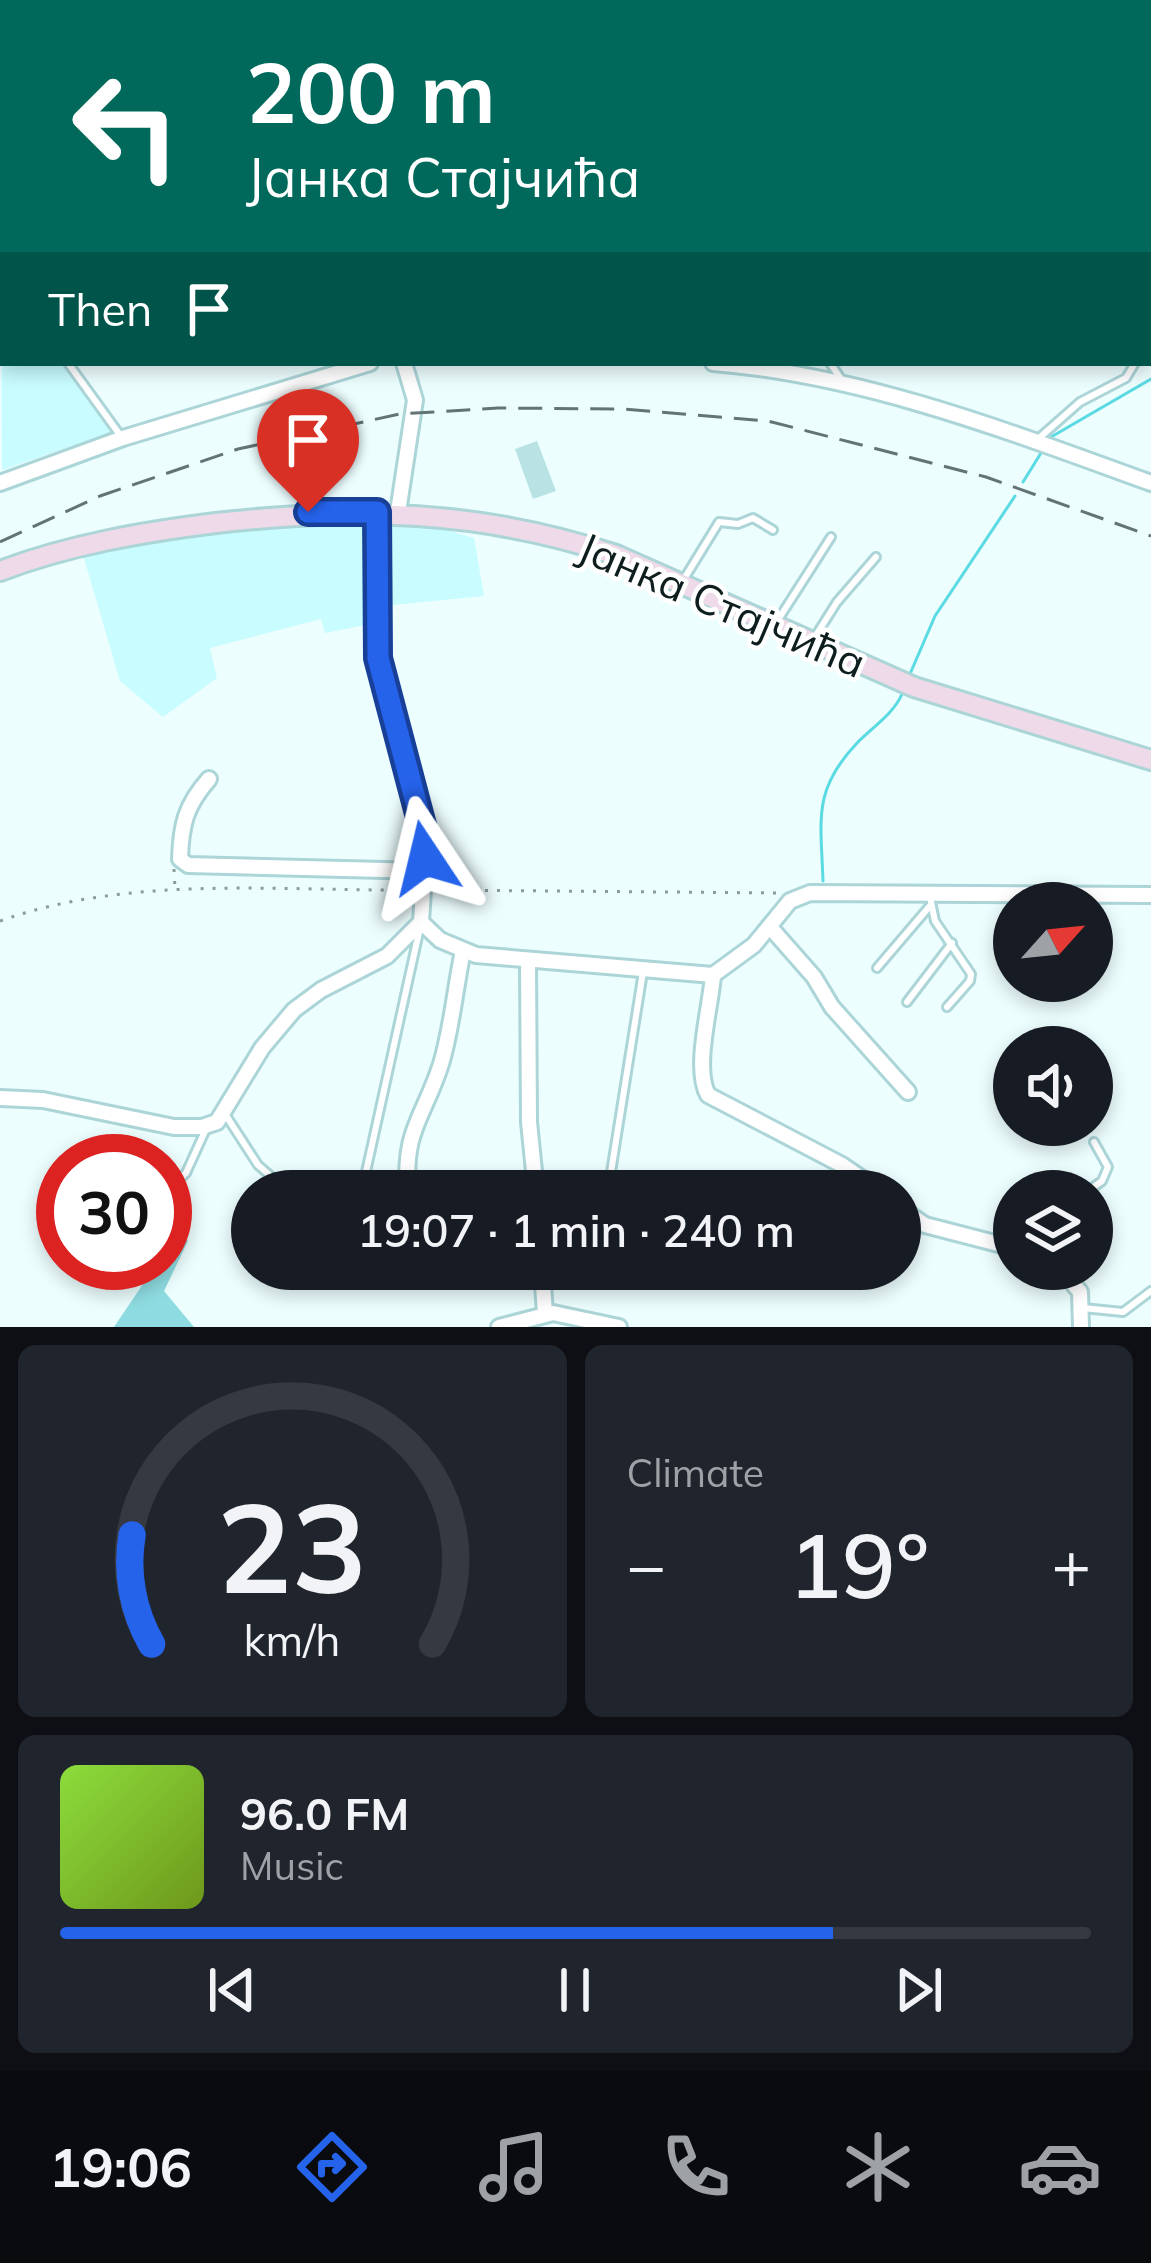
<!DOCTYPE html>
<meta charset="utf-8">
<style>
:root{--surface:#171b24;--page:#20242c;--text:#f1f3f6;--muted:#9ea1a6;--line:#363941;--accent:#2563eb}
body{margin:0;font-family:Mulish,sans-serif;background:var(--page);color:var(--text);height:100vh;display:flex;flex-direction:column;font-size:45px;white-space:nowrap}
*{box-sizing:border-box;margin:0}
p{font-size:39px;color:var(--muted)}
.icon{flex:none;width:66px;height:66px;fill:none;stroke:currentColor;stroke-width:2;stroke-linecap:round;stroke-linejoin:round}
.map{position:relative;height:1327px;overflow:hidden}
.panel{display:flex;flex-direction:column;gap:18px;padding:18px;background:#0d0f14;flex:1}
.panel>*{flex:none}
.guide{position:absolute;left:0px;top:0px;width:1152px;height:366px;box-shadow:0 6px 18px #0003;background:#00695c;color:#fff;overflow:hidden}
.needle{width:78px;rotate:63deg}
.fabs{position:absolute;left:993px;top:882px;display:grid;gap:24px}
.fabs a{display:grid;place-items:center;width:120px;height:120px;border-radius:50%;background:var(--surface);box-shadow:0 6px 18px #0003;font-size:60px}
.speed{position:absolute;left:36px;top:1134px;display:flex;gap:24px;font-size:60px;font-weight:700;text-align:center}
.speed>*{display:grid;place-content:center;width:156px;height:156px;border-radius:50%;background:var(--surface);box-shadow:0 6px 18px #0003;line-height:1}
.speed .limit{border:18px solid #d22;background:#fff;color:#111}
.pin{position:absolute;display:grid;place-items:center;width:102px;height:102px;color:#fff;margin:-123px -51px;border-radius:50% 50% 50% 0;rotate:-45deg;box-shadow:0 0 12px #0007}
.pin .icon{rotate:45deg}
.me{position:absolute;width:132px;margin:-66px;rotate:350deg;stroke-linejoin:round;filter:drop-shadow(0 0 9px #0008)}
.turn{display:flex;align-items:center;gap:42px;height:252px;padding:0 48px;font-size:54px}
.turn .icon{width:156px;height:156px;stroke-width:2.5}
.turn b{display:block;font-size:84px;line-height:102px}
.then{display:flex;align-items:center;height:114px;padding:0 48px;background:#0003;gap:24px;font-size:45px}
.big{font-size:90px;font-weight:600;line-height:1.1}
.panel .card{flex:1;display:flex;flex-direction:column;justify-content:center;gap:18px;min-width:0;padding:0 42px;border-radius:18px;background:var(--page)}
.panel .dial{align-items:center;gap:0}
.dial svg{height:312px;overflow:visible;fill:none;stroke:var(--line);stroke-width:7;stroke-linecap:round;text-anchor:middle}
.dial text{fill:var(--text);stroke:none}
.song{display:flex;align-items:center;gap:36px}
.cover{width:144px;height:144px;border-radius:18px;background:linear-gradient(135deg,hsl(90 70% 55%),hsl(80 70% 35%))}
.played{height:12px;border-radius:6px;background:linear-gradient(90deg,var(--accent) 75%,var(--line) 75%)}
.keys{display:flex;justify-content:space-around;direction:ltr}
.heat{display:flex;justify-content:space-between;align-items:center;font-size:66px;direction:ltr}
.panel .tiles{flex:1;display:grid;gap:18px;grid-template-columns:1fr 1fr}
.card:last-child{grid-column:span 2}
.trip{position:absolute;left:231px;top:1170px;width:690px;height:120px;border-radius:60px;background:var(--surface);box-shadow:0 6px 18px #0003;font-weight:600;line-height:120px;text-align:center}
.tabs{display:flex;height:192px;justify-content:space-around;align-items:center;background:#090b0e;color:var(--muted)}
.tabs .icon{width:84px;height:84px}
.tabs .current{color:var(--accent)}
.tabs b{font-size:54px;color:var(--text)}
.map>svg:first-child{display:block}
.built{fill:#c8fcff}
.green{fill:#8edce1}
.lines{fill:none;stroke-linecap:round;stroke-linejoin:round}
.stream{stroke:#5adae2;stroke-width:3}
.building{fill:#b9e2e5}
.lane-casing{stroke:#acd5d8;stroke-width:12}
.street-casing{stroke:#acd5d8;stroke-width:20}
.secondary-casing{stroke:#acd5d8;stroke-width:24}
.path{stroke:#8b9c9d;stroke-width:3;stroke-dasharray:3 9;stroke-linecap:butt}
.lane{stroke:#fff;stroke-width:6}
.street{stroke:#fff;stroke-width:14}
.secondary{stroke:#eedae8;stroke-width:18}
.rail{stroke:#647475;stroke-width:3;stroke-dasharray:24 12;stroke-linecap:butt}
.route-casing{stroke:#184099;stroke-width:30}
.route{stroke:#2563eb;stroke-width:21}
.labels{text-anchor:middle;stroke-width:9;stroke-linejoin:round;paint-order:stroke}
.street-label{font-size:42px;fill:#0e1e1f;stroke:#fff}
</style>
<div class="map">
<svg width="1151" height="1327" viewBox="0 0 1151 1327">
<rect width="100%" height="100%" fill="#edfeff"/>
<!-- built -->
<g class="built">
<polygon points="0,32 3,363 73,363 113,432 2,470"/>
<polygon points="305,517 412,520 474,538 484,596 383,606 381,622 325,633 321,619 210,648 217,678 163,717 120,681 83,555 191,533"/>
</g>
<!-- green -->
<polygon class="green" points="165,1214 188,1241 164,1291 194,1327 114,1327 145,1281 134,1263 165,1263"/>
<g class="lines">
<!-- stream -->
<g class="stream">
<polyline points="1051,437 1151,379"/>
<polyline points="1023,482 1041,453"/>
<polyline points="910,674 935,616 1015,496"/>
<path d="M823 881C821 819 812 790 858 742 873 727 894 713 902 694"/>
</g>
</g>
<!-- building -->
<polygon class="building" points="537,441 556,491 533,499 515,449"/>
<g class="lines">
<defs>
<g id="lane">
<polyline points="0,91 3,95"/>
<polyline points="0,114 3,110"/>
<polyline points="0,250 3,253"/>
<polyline points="68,363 120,435"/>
<polyline points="830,363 841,379"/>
<polyline points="1038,439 1080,402 1126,378 1135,363"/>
<polyline points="684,579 719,522 738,524 753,518 773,530"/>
<polyline points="776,623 831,537"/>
<polyline points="813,640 837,602 876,557"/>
<polyline points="930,897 935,921 971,974 970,981 947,1007"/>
<polyline points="877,968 929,907"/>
<polyline points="907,1002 952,943"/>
<polyline points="225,1114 258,1165 288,1191"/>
<polyline points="362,1190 419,932"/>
<polyline points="608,1191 643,972"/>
<polyline points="1088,1191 1102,1181 1108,1167 1094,1142"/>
<polyline points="165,1193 186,1173 206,1129"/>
<polyline points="329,1269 332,1282"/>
<polyline points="1083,1308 1123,1312 1151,1291"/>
</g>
<g id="street">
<polyline points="244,0 247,3"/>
<polyline points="373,0 377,3"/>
<polyline points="1000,0 1004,3"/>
<polyline points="441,3 444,0"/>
<path d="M713 363C864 375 1010 432 1151 483"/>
<polyline points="0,483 123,438 370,363"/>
<polyline points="377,512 378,658 422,825 425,858 421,922"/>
<polyline points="398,512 415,400 404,363"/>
<path d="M209 779C186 805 181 824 180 859L188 865 424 871"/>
<polyline points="421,922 440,940 476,955 713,975 754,945 790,901 810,893 1151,895"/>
<polyline points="770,927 814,977 832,1007 908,1092"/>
<polyline points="528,961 529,1122 536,1191"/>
<path d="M713 975C711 1006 693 1068 708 1095L842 1165 880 1191"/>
<polyline points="0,1098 43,1100 174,1127 202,1127 217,1122 262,1048 294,1010 321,990 387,956 421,922"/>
<path d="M408 1191C403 1130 424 1117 441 1064 452 1028 455 988 463 951"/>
<polyline points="900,1208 925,1225 1014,1248"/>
<polyline points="542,1269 545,1314"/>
<polyline points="1061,1269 1080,1292 1081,1327"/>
<polyline points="499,1327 553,1313 619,1327"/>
</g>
<path id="secondary" d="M0 571C68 545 143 532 216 523 357 507 480 510 616 555L914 687 1151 760"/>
</defs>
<!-- lane casing -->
<use href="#lane" class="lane-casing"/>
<!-- street casing -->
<use href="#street" class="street-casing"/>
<!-- secondary casing -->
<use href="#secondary" class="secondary-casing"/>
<!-- path -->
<g class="path">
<polyline points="174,869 175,889"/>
<polyline points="437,890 781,893"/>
<path d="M0 921C129 875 275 891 409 890"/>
</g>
<!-- lane -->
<use href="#lane" class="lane"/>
<!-- street -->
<use href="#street" class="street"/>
<!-- secondary -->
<use href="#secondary" class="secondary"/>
<!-- rail -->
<polyline class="rail" points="0,542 100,496 238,449 400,414 498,408 622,409 768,421 986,477 1151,536"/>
</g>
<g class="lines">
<defs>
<polyline id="route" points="308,512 377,512 378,658 422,825 425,858"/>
</defs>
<!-- route casing -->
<use href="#route" class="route-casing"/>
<!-- route -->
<use href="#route" class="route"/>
</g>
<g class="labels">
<!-- street labels -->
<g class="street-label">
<text transform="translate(722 605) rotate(23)" y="15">Јанка Стајчића</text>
</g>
</g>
</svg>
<div class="fabs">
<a><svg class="needle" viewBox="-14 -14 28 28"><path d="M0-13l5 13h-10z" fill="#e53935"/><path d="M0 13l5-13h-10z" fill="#9ea1a6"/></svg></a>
<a><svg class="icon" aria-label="sound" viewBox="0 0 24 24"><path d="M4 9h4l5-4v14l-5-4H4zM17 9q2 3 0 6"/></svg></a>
<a><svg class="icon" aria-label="layers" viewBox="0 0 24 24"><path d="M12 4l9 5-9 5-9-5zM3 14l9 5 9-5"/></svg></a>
</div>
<div class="speed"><div class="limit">30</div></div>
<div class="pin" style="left:308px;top:512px;background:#d93025"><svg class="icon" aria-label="arrive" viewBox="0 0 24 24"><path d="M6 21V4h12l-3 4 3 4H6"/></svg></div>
<svg class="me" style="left:425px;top:858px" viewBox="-20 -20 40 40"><path d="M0-17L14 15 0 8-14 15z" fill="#2563eb" stroke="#fff" stroke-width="4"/></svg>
<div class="trip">19:07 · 1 min · 240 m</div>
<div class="guide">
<div class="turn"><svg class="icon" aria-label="left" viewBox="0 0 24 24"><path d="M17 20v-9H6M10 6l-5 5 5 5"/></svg><div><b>200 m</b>Јанка Стајчића</div></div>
<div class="then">Then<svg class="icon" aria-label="arrive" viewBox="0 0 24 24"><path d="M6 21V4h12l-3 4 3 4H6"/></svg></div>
</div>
</div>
<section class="panel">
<div class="tiles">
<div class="card dial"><svg viewBox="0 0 100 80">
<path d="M14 69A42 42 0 1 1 86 69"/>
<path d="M14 69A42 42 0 0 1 9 41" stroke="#2563eb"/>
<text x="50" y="56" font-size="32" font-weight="700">23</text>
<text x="50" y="72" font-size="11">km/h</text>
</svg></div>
<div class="card"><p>Climate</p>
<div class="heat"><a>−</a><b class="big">19°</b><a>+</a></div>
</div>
<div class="card">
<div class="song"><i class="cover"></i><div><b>96.0 FM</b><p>Music</p></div></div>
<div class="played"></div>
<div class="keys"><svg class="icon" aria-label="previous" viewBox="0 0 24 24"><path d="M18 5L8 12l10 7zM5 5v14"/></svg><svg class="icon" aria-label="pause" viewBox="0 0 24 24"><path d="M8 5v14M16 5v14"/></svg><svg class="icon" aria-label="next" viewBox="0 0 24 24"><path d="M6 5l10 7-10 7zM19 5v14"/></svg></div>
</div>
</div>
</section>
<nav class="tabs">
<b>19:06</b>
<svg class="icon current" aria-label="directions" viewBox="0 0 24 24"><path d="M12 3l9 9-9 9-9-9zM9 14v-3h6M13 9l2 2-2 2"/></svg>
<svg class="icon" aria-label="music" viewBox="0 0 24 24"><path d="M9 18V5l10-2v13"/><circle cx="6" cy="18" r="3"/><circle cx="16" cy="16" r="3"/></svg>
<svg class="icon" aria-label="phone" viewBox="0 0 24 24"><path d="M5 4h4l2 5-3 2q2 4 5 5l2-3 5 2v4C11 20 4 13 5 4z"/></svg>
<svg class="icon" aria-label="climate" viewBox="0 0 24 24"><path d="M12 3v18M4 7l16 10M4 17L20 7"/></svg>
<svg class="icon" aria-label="car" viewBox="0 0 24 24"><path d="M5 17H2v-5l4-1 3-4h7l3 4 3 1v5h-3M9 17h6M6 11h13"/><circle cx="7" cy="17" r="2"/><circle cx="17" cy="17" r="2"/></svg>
</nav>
